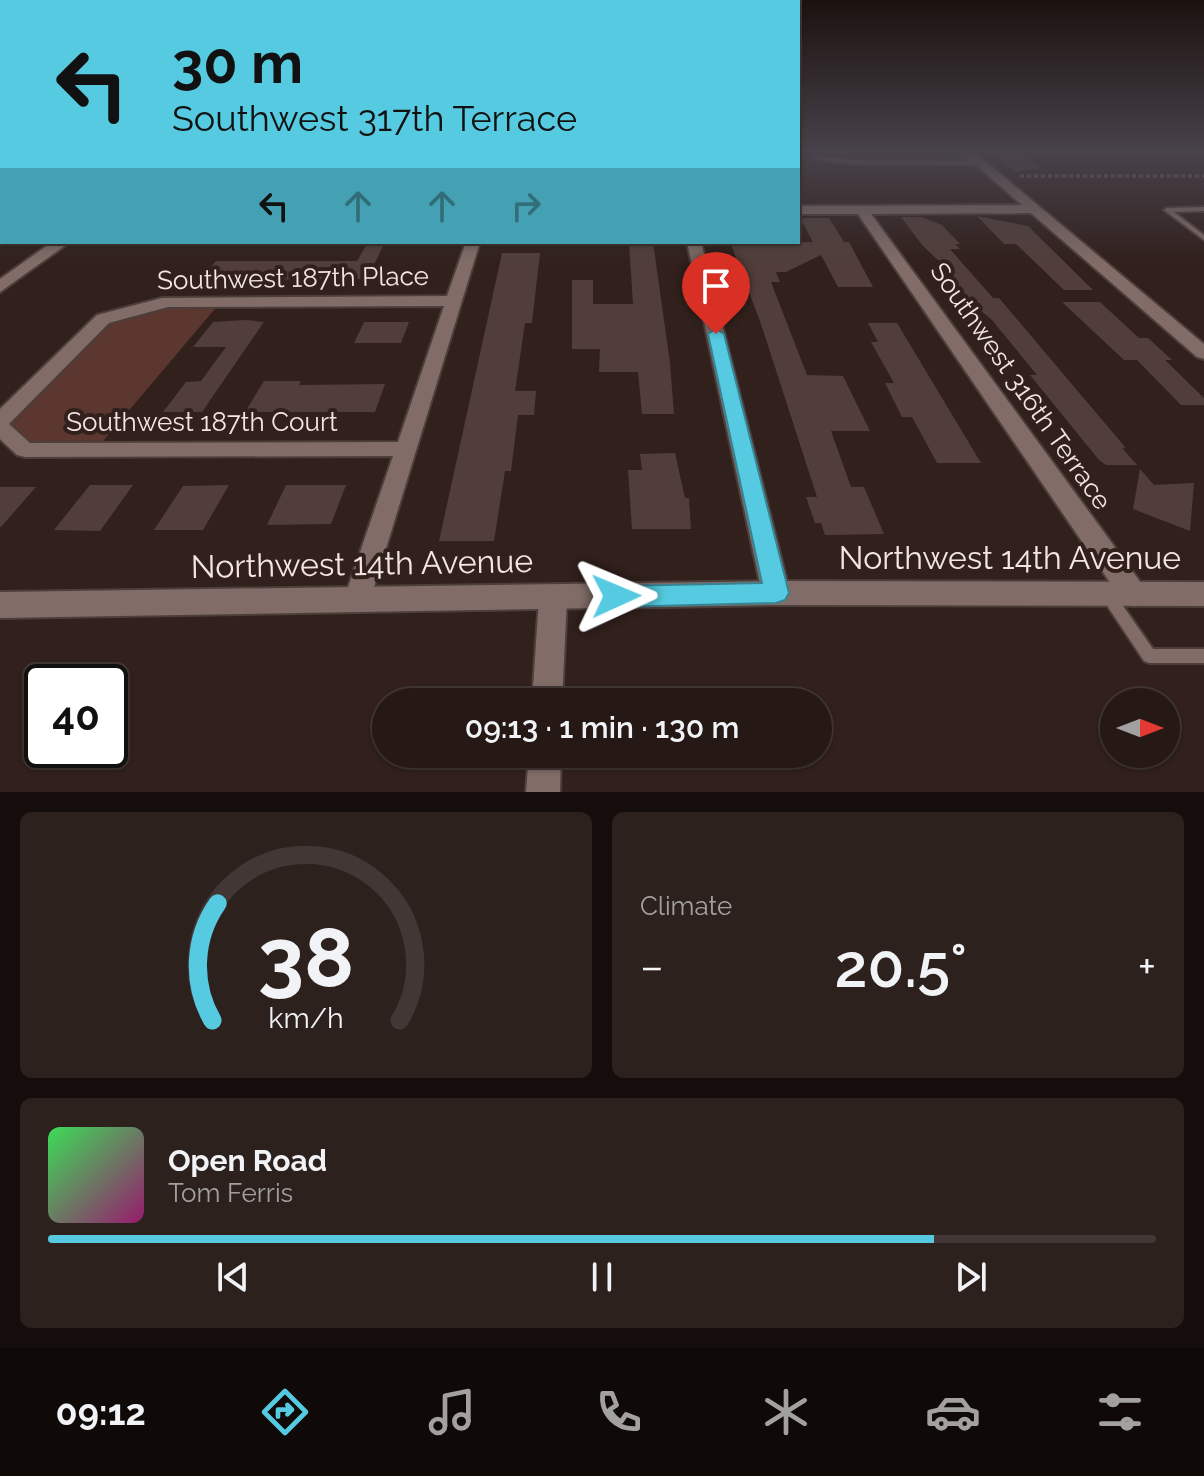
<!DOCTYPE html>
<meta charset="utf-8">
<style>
:root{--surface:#251815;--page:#2d211e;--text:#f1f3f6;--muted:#a3a0a0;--line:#423734;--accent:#55cae0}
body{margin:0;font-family:Raleway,sans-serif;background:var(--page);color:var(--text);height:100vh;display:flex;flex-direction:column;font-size:30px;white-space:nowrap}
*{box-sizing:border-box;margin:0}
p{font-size:26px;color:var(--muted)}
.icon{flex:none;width:44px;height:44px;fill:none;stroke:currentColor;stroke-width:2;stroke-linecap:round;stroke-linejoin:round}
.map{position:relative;height:792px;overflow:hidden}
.side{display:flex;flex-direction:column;gap:20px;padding:20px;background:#140d0c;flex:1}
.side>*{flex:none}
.hud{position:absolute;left:0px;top:0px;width:800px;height:244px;box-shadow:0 2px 6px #0004,0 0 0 2px var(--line);background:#55cae0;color:#111;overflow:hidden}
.needle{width:52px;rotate:90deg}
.controls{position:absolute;left:1100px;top:688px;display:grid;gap:16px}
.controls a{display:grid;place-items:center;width:80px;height:80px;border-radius:50%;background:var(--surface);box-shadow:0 2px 6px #0004,0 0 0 2px var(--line);font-size:40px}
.speed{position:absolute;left:24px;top:664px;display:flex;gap:16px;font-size:40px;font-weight:700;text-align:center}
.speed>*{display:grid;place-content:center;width:104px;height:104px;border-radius:50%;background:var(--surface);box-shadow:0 2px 6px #0004,0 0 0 2px var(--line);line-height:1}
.speed .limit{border:4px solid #111;border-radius:12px;background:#fff;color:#111}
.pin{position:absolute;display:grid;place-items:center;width:68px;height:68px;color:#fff;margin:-82px -34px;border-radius:50% 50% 50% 0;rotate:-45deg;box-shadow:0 0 8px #0007}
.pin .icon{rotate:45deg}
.me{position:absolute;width:88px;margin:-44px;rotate:89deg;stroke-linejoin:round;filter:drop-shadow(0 0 6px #0008)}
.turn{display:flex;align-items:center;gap:28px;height:168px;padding:0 40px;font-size:36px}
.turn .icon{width:104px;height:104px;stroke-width:2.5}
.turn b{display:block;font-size:56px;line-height:68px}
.lanes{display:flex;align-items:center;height:76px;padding:0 40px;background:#0003;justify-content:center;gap:40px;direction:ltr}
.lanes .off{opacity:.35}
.big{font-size:60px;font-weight:600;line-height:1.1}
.side .card{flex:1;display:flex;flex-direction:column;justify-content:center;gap:12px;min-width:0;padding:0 28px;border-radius:12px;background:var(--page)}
.side .dial{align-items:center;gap:0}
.dial svg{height:208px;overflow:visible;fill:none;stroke:var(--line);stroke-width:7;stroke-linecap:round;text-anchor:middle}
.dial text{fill:var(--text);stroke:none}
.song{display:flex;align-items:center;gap:24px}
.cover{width:96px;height:96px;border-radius:12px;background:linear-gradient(135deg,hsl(130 70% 55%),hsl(320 70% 35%))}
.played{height:8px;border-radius:4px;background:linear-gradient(90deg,var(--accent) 80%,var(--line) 80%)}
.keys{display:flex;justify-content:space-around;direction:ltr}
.heat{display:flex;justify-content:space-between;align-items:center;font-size:44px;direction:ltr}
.side .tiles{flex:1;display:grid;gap:20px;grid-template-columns:1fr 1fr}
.card:last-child{grid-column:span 2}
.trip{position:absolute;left:372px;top:688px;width:460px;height:80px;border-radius:40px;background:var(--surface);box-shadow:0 2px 6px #0004,0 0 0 2px var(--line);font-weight:600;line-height:80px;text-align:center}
.menu{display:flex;height:128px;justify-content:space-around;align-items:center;background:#0f0a08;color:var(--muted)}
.menu .icon{width:56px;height:56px}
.menu .on{color:var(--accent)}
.menu b{font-size:36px;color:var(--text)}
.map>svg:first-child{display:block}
.green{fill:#5b3730}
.building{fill:#513e3a}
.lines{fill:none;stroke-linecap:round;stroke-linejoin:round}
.service-casing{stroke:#4c3e3b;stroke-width:4}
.minor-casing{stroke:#4c3e3b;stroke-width:4}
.tertiary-casing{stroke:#4c3e3b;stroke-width:4}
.path{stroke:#7b6c68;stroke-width:3;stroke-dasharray:4 3;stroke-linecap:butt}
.service{fill:#816c67;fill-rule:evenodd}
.minor{fill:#816c67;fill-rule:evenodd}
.tertiary{fill:#816c67;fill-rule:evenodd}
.route{fill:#55cae0;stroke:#378392;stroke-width:2}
.labels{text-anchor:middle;stroke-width:8;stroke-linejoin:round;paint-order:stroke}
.street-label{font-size:26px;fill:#f2e5e2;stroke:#31201c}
.near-street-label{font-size:32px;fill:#f2e5e2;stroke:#31201c}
</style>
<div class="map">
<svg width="1204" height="792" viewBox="0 0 1204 792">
<rect width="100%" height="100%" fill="#31201c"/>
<!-- green -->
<polygon class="green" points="168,303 219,304 98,447 30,447 1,423 106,320"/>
<!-- building -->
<g class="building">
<polygon points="991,152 1018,152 1040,168 1016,172"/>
<polygon points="977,216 1028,226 1093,290 1064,290 1016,244 1004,244"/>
<polygon points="901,217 921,217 942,225 960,244 955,244 960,249 950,249 993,298 999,298 1125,447 1123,449 1137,465 1106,465 1099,460 1030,375 1037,375 992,320 973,304 940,262 922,245"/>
<polygon points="804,218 829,218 844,242 849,242 873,287 838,287 821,255 786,272 776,272 780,282 771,282 807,375 843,376 870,431 831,431 851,487 864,487 884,534 825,535 821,523 815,523 806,497 817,497 761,324 732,247 733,244 813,242 801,220"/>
<polygon points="368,242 385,242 367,279 199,280 216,261 357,261"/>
<polygon points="629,242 653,242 670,363 674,414 642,414 638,372 599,372 600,349 572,349 572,280 593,280 593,304 633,304"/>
<polygon points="502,253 540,253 532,323 525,323 515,391 536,391 534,415 518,415 511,471 505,471 494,541 439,541"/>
<polygon points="1062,302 1100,302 1139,338 1148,338 1172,360 1165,360 1204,398 1204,405 1181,405 1137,360 1124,360"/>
<polygon points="246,320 264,322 202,412 163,412 186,382 201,381 226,347 193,347 213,322"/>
<polygon points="364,322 409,322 401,343 354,343"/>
<polygon points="868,323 897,323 981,463 937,463 912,417 902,417 885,383 894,383 871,342 878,342"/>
<polygon points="264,381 301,381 299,385 385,384 375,412 245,412"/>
<polygon points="675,453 685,498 689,498 691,529 632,529 628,470 642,470 640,454"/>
<polygon points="1140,469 1154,485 1194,483 1190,531 1133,509"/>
<polygon points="90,485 133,485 100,531 54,530"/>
<polygon points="229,485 203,530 154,530 183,486"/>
<polygon points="286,485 346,485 331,524 267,525"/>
<polygon points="0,487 36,487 0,528"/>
</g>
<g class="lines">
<defs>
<g id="service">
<polygon points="936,152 970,152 971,153 968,155 939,154"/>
<polygon points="816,156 850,160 980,161 983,163 980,165 850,164 814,159 814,157"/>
<polygon points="1204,207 1204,211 1174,212 1204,235 1204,240 1164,210 1167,208"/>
<polygon points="1109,591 1114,593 1153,649 1204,649 1204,663 1149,663 1144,661 1104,601 1102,597 1104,593"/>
</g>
<g id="minor">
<rect x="0" y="152" width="2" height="4"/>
<polygon points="961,152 974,152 1204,344 1204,359 1197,357 1031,213 871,214 1144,587 1148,595 1144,603 1134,606 1124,603 858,214 798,214 798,206 1022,205"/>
<rect x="0" y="204" width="2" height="8"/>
<path d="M466 242H480L368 607 358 610 348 607 344 599 393 456 25 457 17 455 0 439V409L97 315 162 298 447 296ZM444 306 398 442 30 443 9 424 109 323 168 307Z"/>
<polygon points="687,242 701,242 790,593 786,601 776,604 766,601 762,593"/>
<polygon points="553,587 563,590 567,598 562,702 532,702 539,598 543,590"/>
<polygon points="529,754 561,754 560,792 526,792"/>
</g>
<g id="tertiary">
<polygon points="52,242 70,242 0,292 0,279"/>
<polygon points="776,581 1204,582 1204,606 776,605 0,618 0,592"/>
</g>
</defs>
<!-- service casing -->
<use href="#service" class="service-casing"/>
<!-- minor casing -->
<use href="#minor" class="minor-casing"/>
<!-- tertiary casing -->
<use href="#tertiary" class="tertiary-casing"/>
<!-- path -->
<polyline class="path" points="1020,176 1204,176"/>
<!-- service -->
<use href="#service" class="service"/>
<!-- minor -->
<use href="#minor" class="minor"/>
<!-- tertiary -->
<use href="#tertiary" class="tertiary"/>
</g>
<!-- sky -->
<linearGradient id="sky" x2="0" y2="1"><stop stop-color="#1b120f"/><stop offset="0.58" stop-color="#48424b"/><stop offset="1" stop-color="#48424b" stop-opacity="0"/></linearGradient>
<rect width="1204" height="263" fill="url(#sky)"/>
<!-- route -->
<polygon class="route" points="716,329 724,334 789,593 785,600 776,603 616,607 608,604 604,596 608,589 616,586 762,583 708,334"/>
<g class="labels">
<!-- street labels -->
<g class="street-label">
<text transform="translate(293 278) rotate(-1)" y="9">Southwest 187th Place</text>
<text transform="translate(1021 386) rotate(55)" y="9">Southwest 316th Terrace</text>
<text x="202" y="431">Southwest 187th Court</text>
</g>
<!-- near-street labels -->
<g class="near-street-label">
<text x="1010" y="569">Northwest 14th Avenue</text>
<text transform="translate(362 564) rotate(-1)" y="11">Northwest 14th Avenue</text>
</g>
</g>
</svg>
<div class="controls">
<a><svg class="needle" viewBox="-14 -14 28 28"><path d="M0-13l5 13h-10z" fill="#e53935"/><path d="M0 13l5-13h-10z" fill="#a3a0a0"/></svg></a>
</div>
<div class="speed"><div class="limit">40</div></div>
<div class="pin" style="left:716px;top:334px;background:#d93025"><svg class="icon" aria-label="arrive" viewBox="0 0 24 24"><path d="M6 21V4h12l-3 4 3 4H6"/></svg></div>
<svg class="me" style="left:616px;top:596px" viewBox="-20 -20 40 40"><path d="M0-17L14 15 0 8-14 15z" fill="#55cae0" stroke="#fff" stroke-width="4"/></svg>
<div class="trip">09:13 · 1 min · 130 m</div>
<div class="hud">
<div class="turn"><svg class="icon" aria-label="left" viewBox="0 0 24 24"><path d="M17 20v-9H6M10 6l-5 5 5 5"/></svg><div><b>30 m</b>Southwest 317th Terrace</div></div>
<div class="lanes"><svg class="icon" aria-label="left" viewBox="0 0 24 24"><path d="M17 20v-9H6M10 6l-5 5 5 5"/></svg><svg class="icon off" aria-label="ahead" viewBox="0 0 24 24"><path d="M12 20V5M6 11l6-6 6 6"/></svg><svg class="icon off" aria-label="ahead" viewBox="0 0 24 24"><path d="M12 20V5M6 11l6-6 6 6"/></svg><svg class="icon off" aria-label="right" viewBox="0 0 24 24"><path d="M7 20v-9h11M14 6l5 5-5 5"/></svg></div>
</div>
</div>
<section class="side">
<div class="tiles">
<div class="card dial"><svg viewBox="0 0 100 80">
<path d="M14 69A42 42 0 1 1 86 69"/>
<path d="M14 69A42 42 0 0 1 16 24" stroke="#55cae0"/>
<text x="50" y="56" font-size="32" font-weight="700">38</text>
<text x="50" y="72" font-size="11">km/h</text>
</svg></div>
<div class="card"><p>Climate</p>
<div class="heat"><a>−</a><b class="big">20.5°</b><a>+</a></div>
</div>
<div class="card">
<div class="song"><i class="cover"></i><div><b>Open Road</b><p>Tom Ferris</p></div></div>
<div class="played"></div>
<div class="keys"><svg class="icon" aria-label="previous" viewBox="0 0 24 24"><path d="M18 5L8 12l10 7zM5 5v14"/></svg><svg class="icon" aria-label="pause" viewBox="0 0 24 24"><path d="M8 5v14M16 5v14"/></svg><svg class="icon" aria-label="next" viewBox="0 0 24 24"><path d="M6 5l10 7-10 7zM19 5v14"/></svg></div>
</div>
</div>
</section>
<nav class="menu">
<b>09:12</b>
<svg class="icon on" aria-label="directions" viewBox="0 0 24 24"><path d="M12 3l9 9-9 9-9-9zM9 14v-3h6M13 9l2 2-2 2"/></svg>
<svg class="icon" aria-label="music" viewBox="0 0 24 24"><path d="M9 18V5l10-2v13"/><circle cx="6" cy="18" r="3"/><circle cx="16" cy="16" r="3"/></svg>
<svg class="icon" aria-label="phone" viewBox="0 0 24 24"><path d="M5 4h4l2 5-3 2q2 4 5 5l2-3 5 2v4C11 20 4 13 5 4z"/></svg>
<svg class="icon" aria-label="climate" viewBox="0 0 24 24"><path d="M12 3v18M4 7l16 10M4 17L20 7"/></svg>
<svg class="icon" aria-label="car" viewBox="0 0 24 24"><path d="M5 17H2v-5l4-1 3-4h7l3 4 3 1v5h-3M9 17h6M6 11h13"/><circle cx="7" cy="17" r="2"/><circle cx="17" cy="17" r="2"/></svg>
<svg class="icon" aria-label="filters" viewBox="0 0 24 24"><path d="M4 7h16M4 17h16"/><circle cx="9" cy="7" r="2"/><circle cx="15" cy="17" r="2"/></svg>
</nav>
